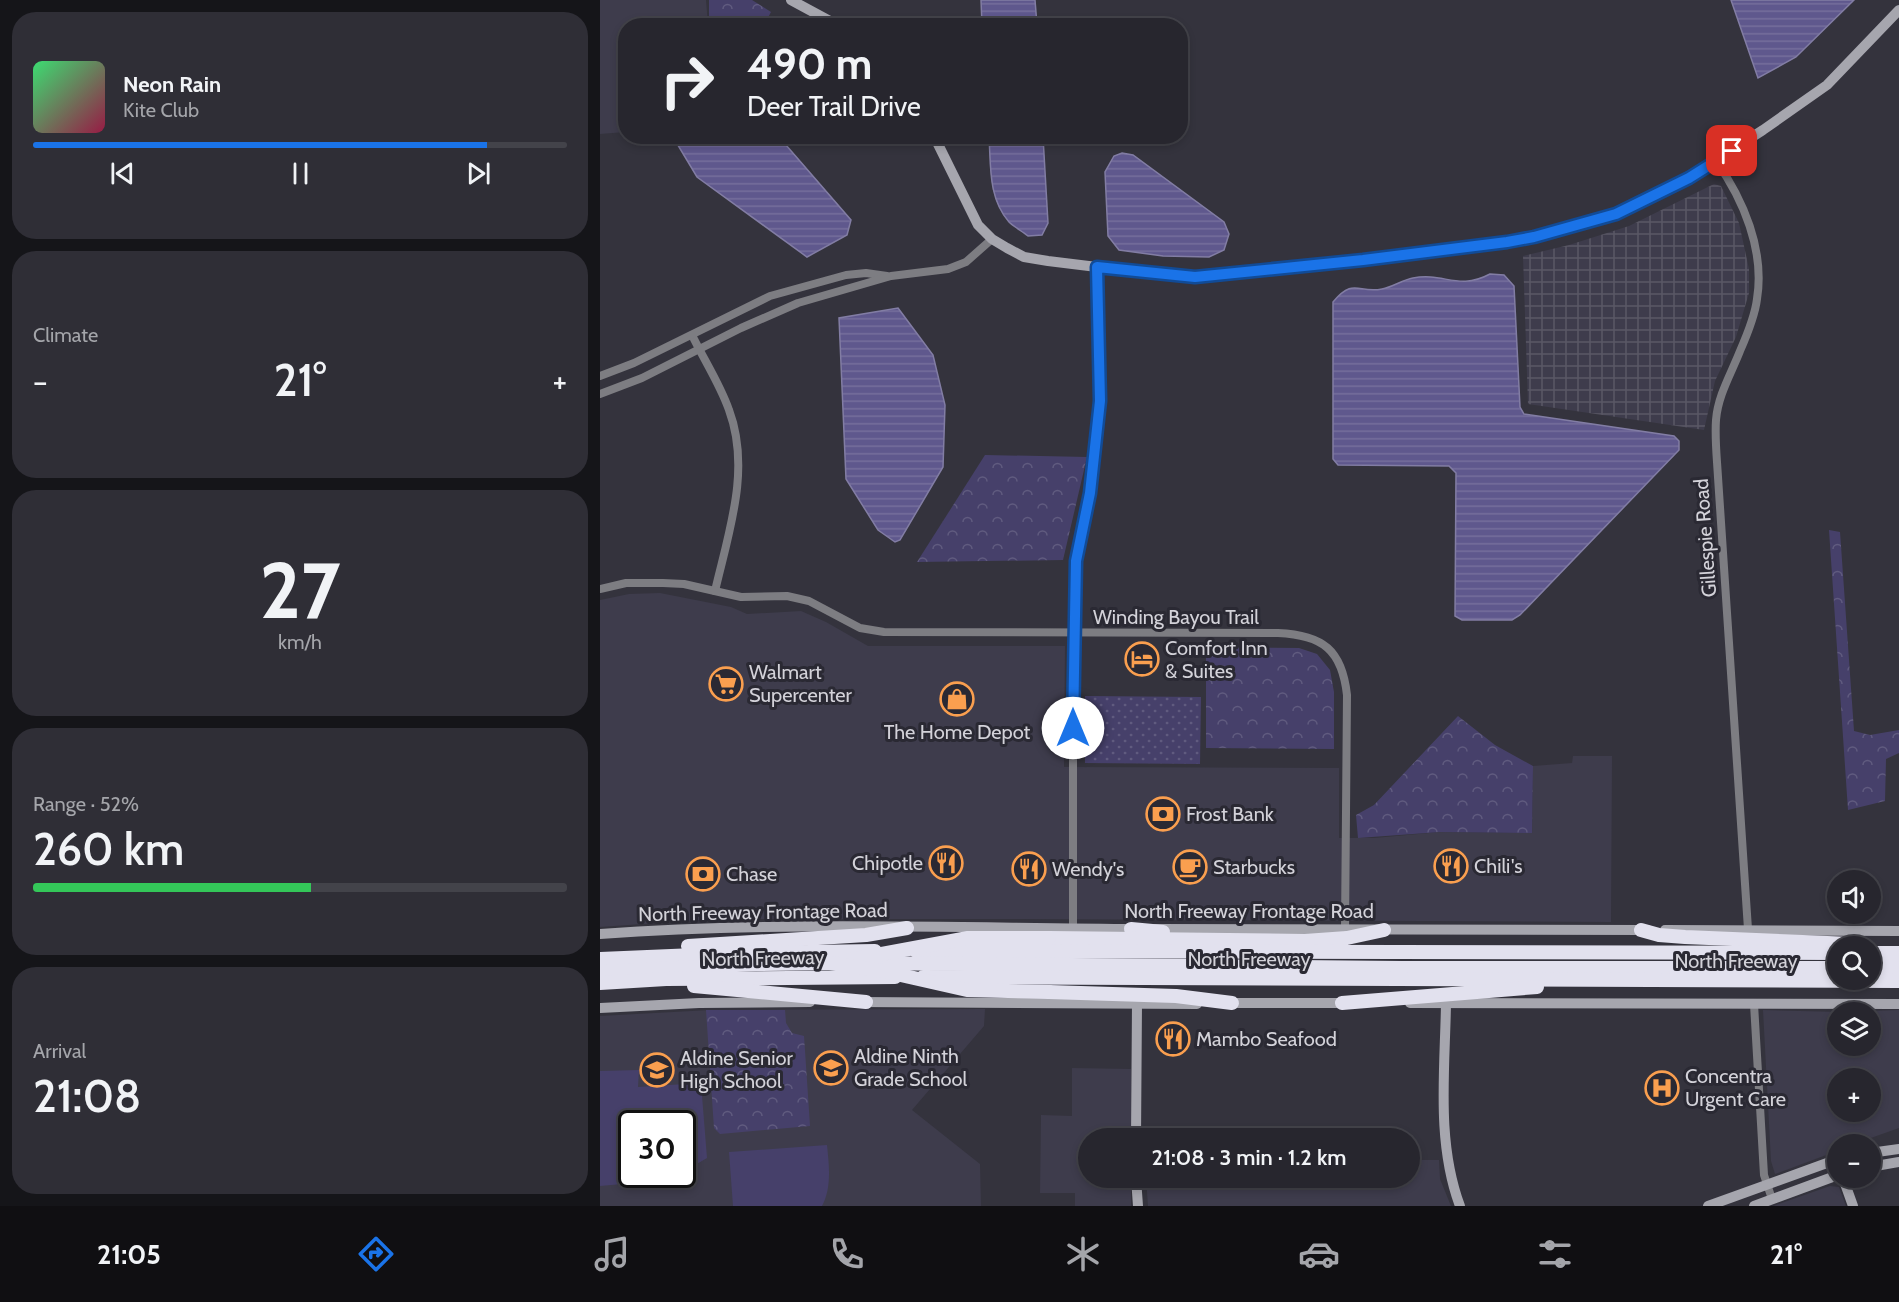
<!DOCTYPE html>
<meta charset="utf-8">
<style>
:root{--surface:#27262e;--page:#2f2e36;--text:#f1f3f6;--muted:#a4a5aa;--line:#43434a;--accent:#1a73e8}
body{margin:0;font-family:Cabin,sans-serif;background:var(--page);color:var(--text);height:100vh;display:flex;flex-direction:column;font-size:22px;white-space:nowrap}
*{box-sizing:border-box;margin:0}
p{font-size:20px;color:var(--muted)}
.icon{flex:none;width:33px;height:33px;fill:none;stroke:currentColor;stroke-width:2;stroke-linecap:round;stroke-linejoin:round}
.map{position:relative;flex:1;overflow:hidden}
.panel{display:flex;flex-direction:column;gap:12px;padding:12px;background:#151519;width:600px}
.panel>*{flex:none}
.banner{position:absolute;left:18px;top:18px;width:570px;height:126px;border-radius:24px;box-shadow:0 3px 9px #0003,0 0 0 2px var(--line);background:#27262e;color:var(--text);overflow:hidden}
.fabs{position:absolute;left:1227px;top:870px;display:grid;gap:12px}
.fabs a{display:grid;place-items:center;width:54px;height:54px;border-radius:50%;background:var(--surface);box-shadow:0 3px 9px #0003,0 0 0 2px var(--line);font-size:30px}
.speed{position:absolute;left:18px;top:1110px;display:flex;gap:12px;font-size:30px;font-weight:700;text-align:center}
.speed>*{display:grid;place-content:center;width:78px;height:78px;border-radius:50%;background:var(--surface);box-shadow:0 3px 9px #0003,0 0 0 2px var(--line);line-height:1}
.speed .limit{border:3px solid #111;border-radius:9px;background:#fff;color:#111}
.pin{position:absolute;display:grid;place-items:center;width:51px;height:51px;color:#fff;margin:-26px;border-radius:12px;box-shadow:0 3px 9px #0006}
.me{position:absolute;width:66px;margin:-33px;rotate:0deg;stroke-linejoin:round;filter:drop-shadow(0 0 4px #0008)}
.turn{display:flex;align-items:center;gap:21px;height:126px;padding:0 30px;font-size:27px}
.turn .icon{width:78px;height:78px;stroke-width:2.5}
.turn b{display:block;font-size:42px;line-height:51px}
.big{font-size:45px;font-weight:600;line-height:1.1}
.panel .tile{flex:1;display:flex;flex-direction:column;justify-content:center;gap:9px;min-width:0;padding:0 21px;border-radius:24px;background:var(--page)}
.panel .dial{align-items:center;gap:0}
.dial b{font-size:78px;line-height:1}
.song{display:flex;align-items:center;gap:18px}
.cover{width:72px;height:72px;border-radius:9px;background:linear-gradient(135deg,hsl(140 70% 55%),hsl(340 70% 35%))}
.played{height:6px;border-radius:3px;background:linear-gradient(90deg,var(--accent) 85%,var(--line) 85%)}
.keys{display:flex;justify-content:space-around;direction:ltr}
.heat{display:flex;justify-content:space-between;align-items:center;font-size:33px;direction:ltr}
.charge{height:9px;border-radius:4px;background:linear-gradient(90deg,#34c759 52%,var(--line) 0)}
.trip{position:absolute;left:478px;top:1128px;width:342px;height:60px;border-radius:30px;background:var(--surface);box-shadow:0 3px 9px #0003,0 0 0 2px var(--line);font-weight:600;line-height:60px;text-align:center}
.tab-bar{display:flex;height:96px;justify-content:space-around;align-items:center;background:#100f12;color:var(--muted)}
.tab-bar .icon{width:42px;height:42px}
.tab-bar .current{color:var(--accent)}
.tab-bar b{font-size:27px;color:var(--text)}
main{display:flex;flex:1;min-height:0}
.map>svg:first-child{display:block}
.built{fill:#3e3c4c;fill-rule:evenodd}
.industrial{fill:url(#industrial-grid)}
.grass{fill:url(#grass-dots)}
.forest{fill:url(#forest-crowns)}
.garden{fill:#46406a}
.water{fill:url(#water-rules);stroke:#827da4;stroke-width:1.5}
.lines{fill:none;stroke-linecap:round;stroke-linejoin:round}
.street{stroke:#7d7d82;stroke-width:8}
.secondary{stroke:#a6a6ae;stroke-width:10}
.highway{stroke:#e2e1ee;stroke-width:14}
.highway-bridge{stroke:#e2e1ee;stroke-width:14}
.route-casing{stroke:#114b97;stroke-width:15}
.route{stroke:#1a73e8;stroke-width:10}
.labels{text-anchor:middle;stroke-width:6;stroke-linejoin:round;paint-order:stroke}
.street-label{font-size:20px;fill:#d3d2d9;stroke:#2a2933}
.poi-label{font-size:20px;fill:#d3d2d9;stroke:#2a2933;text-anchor:start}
</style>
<main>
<section class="panel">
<div class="tile">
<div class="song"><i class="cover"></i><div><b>Neon Rain</b><p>Kite Club</p></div></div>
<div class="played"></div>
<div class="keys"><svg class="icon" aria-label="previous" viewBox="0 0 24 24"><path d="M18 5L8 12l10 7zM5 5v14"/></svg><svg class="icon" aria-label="pause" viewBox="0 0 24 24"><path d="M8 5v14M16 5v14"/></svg><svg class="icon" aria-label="next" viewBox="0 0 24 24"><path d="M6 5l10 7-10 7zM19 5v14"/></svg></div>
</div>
<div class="tile"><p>Climate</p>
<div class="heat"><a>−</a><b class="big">21°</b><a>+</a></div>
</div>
<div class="tile dial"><b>27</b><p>km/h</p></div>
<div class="tile"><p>Range · 52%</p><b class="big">260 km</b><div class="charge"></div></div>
<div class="tile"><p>Arrival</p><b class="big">21:08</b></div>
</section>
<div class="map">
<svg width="1299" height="1206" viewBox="0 0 1299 1206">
<defs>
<pattern id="industrial-grid" width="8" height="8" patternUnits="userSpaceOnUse" patternTransform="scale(1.5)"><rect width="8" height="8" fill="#3e3c4c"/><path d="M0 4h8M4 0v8" fill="none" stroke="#595765"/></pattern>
<pattern id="grass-dots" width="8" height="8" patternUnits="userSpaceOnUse" patternTransform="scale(1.5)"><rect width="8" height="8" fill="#46406a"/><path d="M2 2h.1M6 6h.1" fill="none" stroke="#605b7f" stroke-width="1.8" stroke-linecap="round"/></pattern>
<pattern id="forest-crowns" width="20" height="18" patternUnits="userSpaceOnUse" patternTransform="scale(1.5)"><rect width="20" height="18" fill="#46406a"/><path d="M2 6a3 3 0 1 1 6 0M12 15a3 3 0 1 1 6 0" fill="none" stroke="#605b7f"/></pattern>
<pattern id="water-rules" width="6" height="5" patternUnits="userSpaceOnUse" patternTransform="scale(1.5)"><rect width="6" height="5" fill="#5f588d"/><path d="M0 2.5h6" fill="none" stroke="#756f9c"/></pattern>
</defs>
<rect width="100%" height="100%" fill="#34333d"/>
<!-- built -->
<g class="built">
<polygon points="0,0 106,0 108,25 26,26 25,132 0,134"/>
<polygon points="60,593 131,607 147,614 201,611 226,622 268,646 465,646 464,767 739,768 739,838 774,838 840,832 932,833 933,766 972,763 973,756 1012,756 1011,922 405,919 113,919 0,927 0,600 29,594"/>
<path d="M385 1009 384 1026 312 1110 380 1164 381 1206H0V1016L110 1010ZM32 1124H82V1174H32Z"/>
<path d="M1163 1010 1242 1012 1299 1010V1128L1254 1144H1238L1237 1151 1175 1174 1171 1161ZM1270 1012V1046H1238V1012ZM1270 1078V1112H1238V1078Z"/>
<polygon points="472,1068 531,1069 531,1138 489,1138 489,1178 531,1178 531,1206 475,1206 475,1193 440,1193 441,1115 472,1116"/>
<polygon points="810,1160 839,1160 840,1179 851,1206 548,1206 546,1178 810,1178"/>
<polygon points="1230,1186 1239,1187 1246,1206 1173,1206"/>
</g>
<!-- industrial -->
<polygon class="industrial" points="1114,184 1121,186 1139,223 1149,269 1149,293 1136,337 1115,381 1104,430 928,404 923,256 969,245 1029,226"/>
<!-- grass -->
<polygon class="grass" points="485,696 601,697 600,764 485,763"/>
<!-- forest -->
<g class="forest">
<polygon points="109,0 152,0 171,12 164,25 109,25"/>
<polygon points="385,455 487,457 463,560 317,562"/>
<polygon points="1229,530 1240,532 1254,731 1270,735 1299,730 1299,753 1286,759 1285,801 1248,810"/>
<polygon points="606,647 699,648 717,654 730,670 734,692 734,749 606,748"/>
<polygon points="858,716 895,745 933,766 932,833 840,832 758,838 756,815 774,805"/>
<polygon points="106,1010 185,1010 186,1023 192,1033 204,1036 210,1126 120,1134 114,1128"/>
</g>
<!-- garden -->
<g class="garden">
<polygon points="39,1070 38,1087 101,1083 107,1158 83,1172 82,1124 32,1124 32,1174 78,1175 67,1180 0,1186 0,1071"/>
<path d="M227 1145C229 1164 232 1188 222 1206H133L129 1152Z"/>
</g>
<!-- water -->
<g class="water">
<polygon points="381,0 435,0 437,25 382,25"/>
<polygon points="1131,0 1254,0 1196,57 1158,78"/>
<polygon points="73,137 179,137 251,220 247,235 207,257 97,177"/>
<path d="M389 137H443L448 223 442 235 428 236C422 231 414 227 409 222 388 198 391 166 389 137Z"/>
<polygon points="522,153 533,155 624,222 629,234 624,250 609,257 563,256 519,250 508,236 505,172 514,156"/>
<path d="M890 274 904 275 914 286 920 407 924 414 1074 436 1079 441V450L920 615 912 620H862L855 616 856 473 849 466 738 465 733 459V302C754 277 758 294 782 289 793 287 802 280 813 278 844 272 858 291 890 274Z"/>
<polygon points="298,308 333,355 345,405 343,467 300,540 295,542 278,530 246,479 239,318"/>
</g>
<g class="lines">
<!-- street -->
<g class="street">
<path d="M1116 161C1143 199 1165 250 1157 299 1155 316 1147 335 1140 351 1131 374 1118 395 1116 420 1115 434 1116 448 1117 462L1148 929"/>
<path d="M92 335C104 360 120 384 129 410 151 469 129 531 115 591"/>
<polyline points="0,376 34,363 170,296 246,275 266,273 287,276"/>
<polyline points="0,394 42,378 141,328 198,303 291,276 348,269 366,262 392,239"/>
<path d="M0 589 26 583H63L84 584 141 597 187 596 209 601 260 628 284 632 678 633C723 635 742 650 747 695L745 930"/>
<polyline points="473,928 473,633 475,561 490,493 500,401 497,267"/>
<polyline points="1154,1004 1164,1175 1172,1199"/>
</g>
<!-- secondary -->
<g class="secondary">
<polyline points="191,0 239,26"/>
<polyline points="334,136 378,225 392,239 407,248 424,257 448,261 562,275 595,277 878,247 934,237 1005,218 1089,178 1163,130 1227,85 1299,10"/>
<polyline points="555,929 1047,930"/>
<polyline points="1065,930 1299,931"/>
<path d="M0 934C178 921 358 928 537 929"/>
<polyline points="258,1002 597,1004"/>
<polyline points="624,1003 749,1003"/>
<polyline points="810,1003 1299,1004"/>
<path d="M846 1003C845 1070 836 1142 860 1206"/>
<polyline points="0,1008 99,1003 210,1002"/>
<polyline points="536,1138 537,1003"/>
<polyline points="1270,1153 1299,1149"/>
<polyline points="1270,1167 1299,1162"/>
<polyline points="536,1178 538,1206"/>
<polyline points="1243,1178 1253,1206"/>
<polyline points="1108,1206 1238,1159"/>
<polyline points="1154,1206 1238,1175"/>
</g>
<!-- highway -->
<g class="highway">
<polyline points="531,929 563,932"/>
<polyline points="1041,930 1059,935 1085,937 1252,944 1259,946"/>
<polyline points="449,938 705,941 747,938 784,930"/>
<polyline points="88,946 266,935 307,928"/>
<polyline points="316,951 1238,953"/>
<polyline points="1270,953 1299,953"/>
<polyline points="0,959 142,953 275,951"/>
<polyline points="260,963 802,968 1238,968"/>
<polyline points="1270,967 1299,967"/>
<polyline points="0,972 156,964 241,963"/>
<polyline points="323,977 1299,981"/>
<polyline points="0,983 66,979 295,977"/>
<polyline points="94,986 266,1002"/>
<polyline points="449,992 576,996 632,1003"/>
<polyline points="742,1003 937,987"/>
</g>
<!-- highway-bridge -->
<g class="highway-bridge">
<polyline points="244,961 368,938 449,938"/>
<polyline points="230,963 283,971 367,990 449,992"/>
</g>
</g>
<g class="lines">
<defs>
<polyline id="route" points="473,728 476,561 490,493 500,401 497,267 595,277 763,260 907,242 934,237 1016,214 1089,178 1132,151"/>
</defs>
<!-- route casing -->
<use href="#route" class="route-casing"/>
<!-- route -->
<use href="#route" class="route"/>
</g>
<!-- icons -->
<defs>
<symbol id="hotel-ring" viewBox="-11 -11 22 22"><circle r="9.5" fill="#2a2933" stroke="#fa9f4f" stroke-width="1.5"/><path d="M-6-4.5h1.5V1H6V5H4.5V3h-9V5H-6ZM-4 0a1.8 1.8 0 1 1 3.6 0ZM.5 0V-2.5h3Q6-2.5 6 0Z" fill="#fa9f4f"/></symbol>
<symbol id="supermarket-ring" viewBox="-11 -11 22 22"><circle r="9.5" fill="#2a2933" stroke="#fa9f4f" stroke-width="1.5"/><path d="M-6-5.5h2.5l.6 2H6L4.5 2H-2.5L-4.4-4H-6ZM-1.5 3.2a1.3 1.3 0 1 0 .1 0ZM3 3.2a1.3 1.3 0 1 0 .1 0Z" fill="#fa9f4f"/></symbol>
<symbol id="shop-ring" viewBox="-11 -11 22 22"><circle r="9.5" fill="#2a2933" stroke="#fa9f4f" stroke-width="1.5"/><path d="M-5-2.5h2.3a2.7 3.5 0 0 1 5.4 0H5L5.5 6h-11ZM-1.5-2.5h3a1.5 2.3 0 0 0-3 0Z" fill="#fa9f4f"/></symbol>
<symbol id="bank-ring" viewBox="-11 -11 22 22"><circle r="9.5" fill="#2a2933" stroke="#fa9f4f" stroke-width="1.5"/><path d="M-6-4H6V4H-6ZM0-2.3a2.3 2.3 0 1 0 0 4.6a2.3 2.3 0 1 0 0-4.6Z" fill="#fa9f4f"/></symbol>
<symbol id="restaurant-ring" viewBox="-11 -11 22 22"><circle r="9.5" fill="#2a2933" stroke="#fa9f4f" stroke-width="1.5"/><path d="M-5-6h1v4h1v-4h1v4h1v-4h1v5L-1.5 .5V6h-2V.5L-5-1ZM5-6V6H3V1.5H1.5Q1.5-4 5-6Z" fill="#fa9f4f"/></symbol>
<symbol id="cafe-ring" viewBox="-11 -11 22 22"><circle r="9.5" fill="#2a2933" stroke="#fa9f4f" stroke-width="1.5"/><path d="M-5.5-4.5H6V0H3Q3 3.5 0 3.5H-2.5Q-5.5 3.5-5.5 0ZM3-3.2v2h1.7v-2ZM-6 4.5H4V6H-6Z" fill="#fa9f4f"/></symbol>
<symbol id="school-ring" viewBox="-11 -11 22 22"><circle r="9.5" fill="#2a2933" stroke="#fa9f4f" stroke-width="1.5"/><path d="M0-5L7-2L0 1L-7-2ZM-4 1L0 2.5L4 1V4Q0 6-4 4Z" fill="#fa9f4f"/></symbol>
<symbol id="hospital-ring" viewBox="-11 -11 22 22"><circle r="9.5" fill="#2a2933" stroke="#fa9f4f" stroke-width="1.5"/><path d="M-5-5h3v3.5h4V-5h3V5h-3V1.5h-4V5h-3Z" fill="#fa9f4f"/></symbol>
</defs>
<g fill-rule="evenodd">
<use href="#hotel-ring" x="523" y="640" width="38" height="38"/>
<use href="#supermarket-ring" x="107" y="665" width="38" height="38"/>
<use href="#shop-ring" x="338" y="680" width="38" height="38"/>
<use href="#bank-ring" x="544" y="795" width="38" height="38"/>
<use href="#restaurant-ring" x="327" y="844" width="38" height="38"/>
<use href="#restaurant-ring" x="832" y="847" width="38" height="38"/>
<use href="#cafe-ring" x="571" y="848" width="38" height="38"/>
<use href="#restaurant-ring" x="410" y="850" width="38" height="38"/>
<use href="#bank-ring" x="84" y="855" width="38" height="38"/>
<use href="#restaurant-ring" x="554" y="1020" width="38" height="38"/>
<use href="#school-ring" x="212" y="1049" width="38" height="38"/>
<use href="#school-ring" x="38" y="1051" width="38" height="38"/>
<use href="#hospital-ring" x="1043" y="1069" width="38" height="38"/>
</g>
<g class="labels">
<!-- street labels -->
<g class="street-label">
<text transform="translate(1105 538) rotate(-94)" y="7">Gillespie Road</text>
<text x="576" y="624">Winding Bayou Trail</text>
<text x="649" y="918">North Freeway Frontage Road</text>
<text transform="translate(163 912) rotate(-1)" y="7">North Freeway Frontage Road</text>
<text transform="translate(163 958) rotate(-1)" y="7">North Freeway</text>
<text x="649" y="966">North Freeway</text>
<text x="1136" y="968">North Freeway</text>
</g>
<!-- poi labels -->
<g class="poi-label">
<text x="565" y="655">Comfort Inn<tspan x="565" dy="23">&amp; Suites</tspan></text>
<text x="149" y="679">Walmart<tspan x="149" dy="23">Supercenter</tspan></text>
<text x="357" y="739" text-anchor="middle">The Home Depot</text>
<text x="586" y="821">Frost Bank</text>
<text x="323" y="870" text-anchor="end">Chipotle</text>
<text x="874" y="873">Chili's</text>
<text x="613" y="874">Starbucks</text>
<text x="452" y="876">Wendy's</text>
<text x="126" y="881">Chase</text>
<text x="596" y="1046">Mambo Seafood</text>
<text x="254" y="1063">Aldine Ninth<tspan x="254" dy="23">Grade School</tspan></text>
<text x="80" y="1065">Aldine Senior<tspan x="80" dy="23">High School</tspan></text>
<text x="1085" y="1083">Concentra<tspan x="1085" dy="23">Urgent Care</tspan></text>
</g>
</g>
</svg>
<div class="fabs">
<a><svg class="icon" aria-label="sound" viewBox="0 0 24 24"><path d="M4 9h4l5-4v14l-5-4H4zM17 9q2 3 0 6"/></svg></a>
<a><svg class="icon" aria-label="search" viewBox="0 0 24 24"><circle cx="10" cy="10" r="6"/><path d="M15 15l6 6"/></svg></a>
<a><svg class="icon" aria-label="layers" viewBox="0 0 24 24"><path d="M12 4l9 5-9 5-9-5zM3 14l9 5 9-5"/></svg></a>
<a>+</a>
<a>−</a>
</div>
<div class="speed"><div class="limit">30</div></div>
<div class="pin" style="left:1132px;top:151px;background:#d93025"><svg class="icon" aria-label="arrive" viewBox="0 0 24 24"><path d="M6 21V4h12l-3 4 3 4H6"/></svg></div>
<svg class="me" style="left:473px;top:728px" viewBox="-20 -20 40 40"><circle r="19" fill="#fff"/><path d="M0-13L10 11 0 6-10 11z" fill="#1a73e8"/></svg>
<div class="trip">21:08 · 3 min · 1.2 km</div>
<div class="banner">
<div class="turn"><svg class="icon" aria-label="right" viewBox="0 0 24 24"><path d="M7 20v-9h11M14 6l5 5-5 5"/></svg><div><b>490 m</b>Deer Trail Drive</div></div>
</div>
</div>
</main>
<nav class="tab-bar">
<b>21:05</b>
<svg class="icon current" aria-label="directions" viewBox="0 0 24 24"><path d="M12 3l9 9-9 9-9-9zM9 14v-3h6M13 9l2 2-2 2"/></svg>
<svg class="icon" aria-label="music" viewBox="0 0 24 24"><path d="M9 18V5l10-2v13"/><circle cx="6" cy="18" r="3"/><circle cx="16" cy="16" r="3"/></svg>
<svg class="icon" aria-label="phone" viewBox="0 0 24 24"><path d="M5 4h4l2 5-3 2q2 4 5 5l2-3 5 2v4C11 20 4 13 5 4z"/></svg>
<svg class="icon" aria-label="climate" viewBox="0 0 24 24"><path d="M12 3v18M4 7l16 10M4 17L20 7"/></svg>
<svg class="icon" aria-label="car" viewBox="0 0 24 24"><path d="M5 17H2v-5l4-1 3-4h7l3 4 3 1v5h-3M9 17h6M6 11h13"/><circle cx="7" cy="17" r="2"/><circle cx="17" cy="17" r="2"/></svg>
<svg class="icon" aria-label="filters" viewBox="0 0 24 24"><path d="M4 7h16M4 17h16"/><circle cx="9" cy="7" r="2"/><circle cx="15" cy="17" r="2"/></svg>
<b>21°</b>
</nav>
